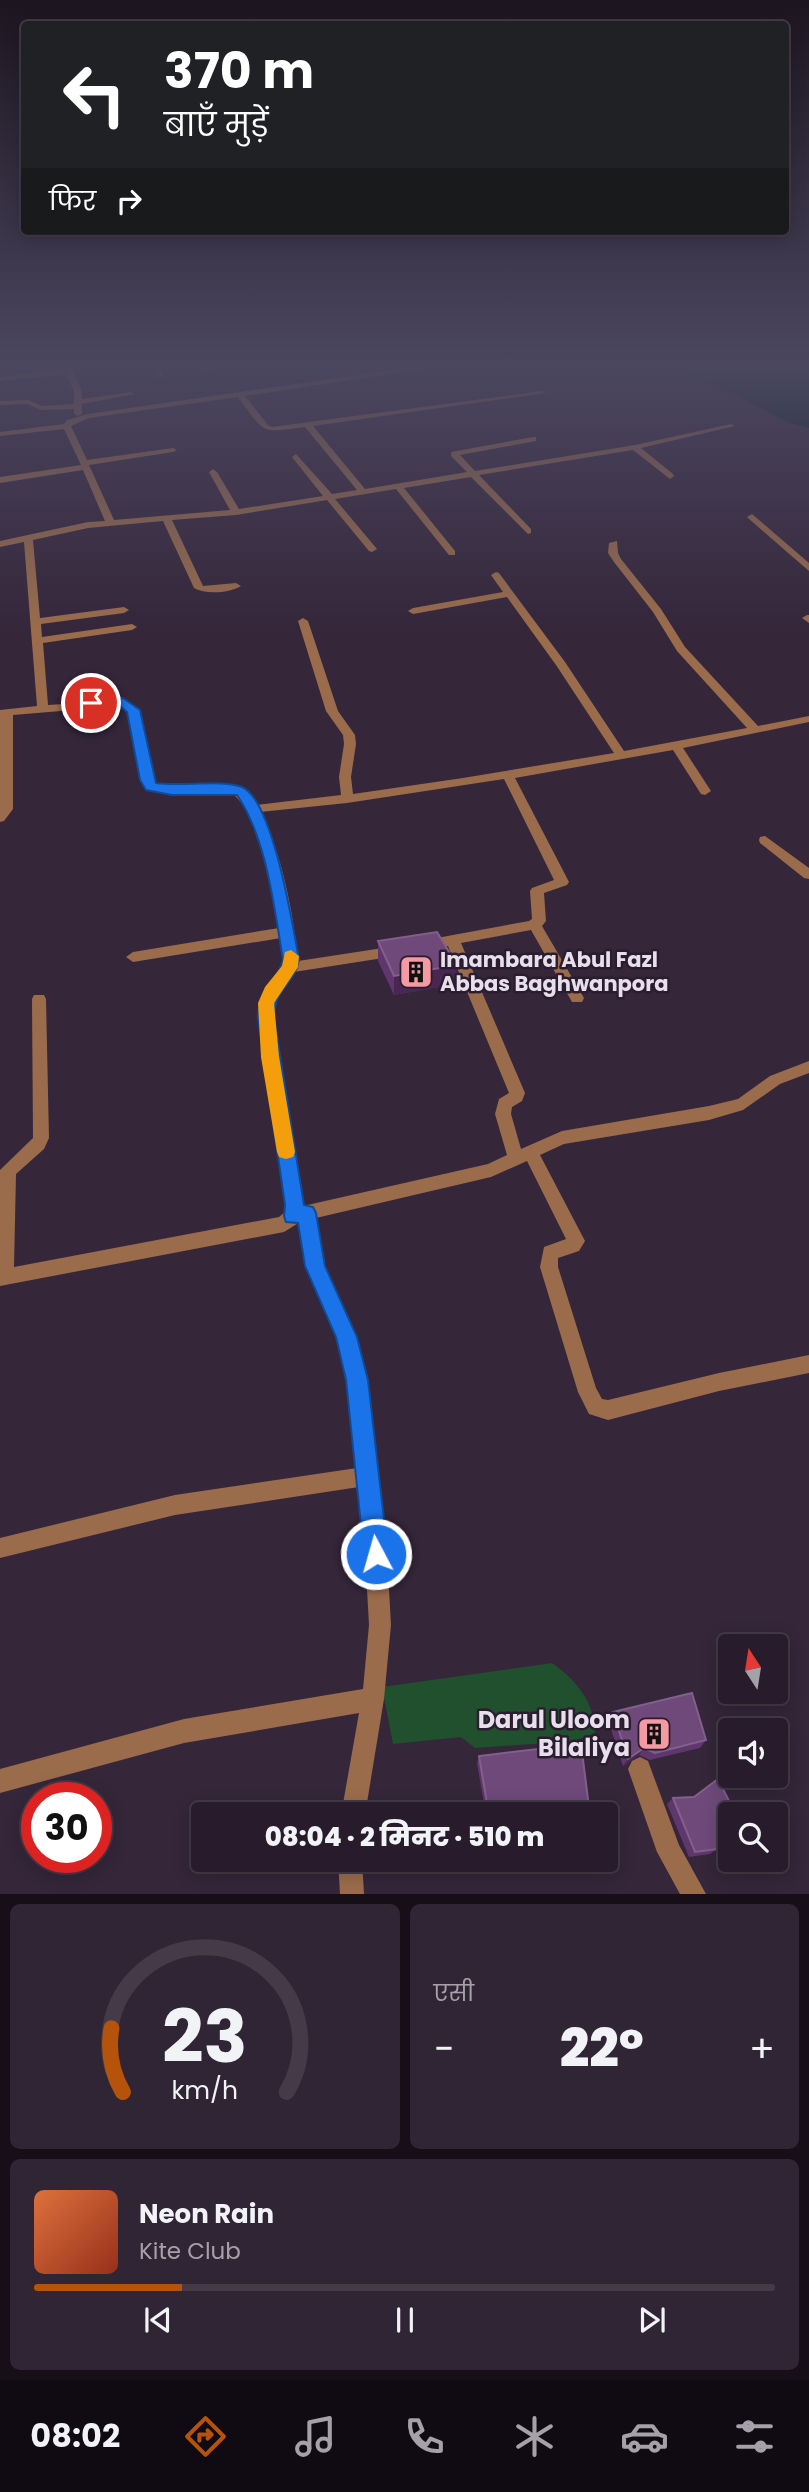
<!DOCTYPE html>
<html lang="hi">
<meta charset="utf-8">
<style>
:root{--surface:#281c2c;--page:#302534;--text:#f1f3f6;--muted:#a5a1a9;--line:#443a48;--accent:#b45309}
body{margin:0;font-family:Poppins,"Noto Sans Devanagari",sans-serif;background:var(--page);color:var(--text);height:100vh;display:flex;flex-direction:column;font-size:26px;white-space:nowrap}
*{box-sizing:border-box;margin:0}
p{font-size:23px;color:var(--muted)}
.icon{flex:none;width:38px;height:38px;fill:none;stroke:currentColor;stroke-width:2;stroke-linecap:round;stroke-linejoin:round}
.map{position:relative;height:1894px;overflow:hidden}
.drawer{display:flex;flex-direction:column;gap:10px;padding:10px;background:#160f18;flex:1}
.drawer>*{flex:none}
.top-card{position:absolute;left:21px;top:21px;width:768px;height:214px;border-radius:7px;box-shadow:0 4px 18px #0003,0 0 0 2px var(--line);background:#202124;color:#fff;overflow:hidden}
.needle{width:46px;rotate:348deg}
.buttons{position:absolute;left:718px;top:1634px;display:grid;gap:14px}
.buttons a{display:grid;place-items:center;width:70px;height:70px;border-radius:7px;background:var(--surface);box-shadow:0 4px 18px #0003,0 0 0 2px var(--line);font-size:35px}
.speed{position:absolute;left:21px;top:1782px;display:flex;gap:14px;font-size:35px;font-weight:700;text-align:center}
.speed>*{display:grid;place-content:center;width:91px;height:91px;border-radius:50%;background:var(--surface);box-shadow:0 4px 18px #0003,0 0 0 2px var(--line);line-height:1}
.speed .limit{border:10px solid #d22;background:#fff;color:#111}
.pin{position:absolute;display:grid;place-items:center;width:60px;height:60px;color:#fff;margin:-30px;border:4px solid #fff;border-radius:50%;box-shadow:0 2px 7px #0007}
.me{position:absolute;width:77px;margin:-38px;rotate:354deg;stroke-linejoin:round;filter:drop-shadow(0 0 5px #0008)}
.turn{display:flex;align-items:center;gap:24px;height:147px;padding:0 28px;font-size:32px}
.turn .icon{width:91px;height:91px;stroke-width:2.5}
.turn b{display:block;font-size:49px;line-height:60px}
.then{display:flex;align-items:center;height:66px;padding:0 28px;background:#0003;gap:14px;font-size:26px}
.big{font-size:52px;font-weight:800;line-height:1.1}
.drawer .tile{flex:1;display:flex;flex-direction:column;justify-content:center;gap:10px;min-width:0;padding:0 24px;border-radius:10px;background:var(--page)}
.drawer .dial{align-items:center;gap:0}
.dial svg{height:182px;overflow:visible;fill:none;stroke:var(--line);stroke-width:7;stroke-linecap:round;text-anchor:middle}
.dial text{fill:var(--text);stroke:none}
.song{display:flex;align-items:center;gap:21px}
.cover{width:84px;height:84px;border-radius:10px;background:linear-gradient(135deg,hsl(20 70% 55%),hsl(10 70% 35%))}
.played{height:7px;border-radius:4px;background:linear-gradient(90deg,var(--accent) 20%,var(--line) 20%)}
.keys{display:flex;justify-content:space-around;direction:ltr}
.heat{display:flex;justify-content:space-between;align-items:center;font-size:38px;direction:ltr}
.drawer .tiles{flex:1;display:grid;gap:10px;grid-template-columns:1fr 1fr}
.tile:last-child{grid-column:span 2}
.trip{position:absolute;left:191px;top:1802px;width:427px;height:70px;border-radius:7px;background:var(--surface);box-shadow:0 4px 18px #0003,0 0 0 2px var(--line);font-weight:800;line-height:70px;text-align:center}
.dock{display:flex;height:112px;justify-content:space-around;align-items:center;background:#100b12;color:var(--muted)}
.dock .icon{width:49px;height:49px}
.dock .current{color:var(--accent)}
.dock b{font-size:32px;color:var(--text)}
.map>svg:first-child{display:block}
.green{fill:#20502d}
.water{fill:#001f28}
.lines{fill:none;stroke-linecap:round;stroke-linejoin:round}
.street{fill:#9a6c4c;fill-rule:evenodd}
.wall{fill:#5f376d}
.shaded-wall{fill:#482853}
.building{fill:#6e497a;stroke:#81608c;stroke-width:2}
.route{fill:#1a73e8;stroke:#114b97;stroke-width:2}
.slow{fill:#f59e0b}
.labels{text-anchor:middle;stroke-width:5;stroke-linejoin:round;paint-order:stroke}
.poi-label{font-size:21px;font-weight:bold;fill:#e8dfec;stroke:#2b1c30;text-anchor:start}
.near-poi-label{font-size:24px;font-weight:bold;fill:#e8dfec;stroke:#2b1c30;text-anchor:end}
</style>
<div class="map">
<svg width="809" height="1894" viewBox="0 0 809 1894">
<rect width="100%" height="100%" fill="#35263a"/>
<!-- green -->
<path class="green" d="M552 1663C576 1680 595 1702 595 1733L574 1741 475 1748 461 1737 393 1744 382 1687Z"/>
<!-- water -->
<polygon class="water" points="665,365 809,365 809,428 790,423 731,393"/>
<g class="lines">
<!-- street -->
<g class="street">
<polygon points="64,365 71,365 82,392 82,399 131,392 135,394 82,404 82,414 78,416 74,414 74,409 41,410 27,404 0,405 0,401 28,400 42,406 74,404 74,392 67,374 0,381 0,377 65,369"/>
<polygon points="153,365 160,365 164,377 158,377"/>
<polygon points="202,365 209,365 211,369 204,371"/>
<path d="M427 365H448L245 396 268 425 272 427 542 391 546 393 313 426 365 489 467 472 451 456V452L533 437H536V441L460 455 475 471 635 445 731 424 735 426 641 448 673 474 674 476 670 479 633 450 479 475 531 529V533L528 534 471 477 404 488 455 551V555H449L396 489 335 499 377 549 372 552 369 551 327 500 236 515 172 520 203 586 236 583 241 586C229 593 206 595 194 588L163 521 88 528 33 540 40 618 124 607 129 610 124 613 41 624 42 637 132 624 137 627 132 630 43 643 48 705 127 700 139 710 155 783 172 786 235 785 250 796 256 805 341 795 339 777 344 744 343 735 326 711 298 621 303 618 308 621 338 711 355 735 356 744 351 777 353 794 463 778 614 753 556 665 507 597 413 614 408 611 413 608 503 592 491 575 496 572 499 573 565 662 624 751 747 728 677 651 653 612 614 562 608 553 609 543 617 541 618 553 621 559 661 609 685 647 758 726 809 716V722L683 748 711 791 705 795 701 794 673 750 515 778 569 882 567 885 544 893 546 921 542 926 584 998 582 1002H572L531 930 461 943 525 1093 522 1101 512 1107 511 1114 521 1149 562 1131 709 1106 738 1099 770 1076 809 1061V1073L780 1084 743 1110 709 1120 564 1144 540 1155 585 1241 579 1251 558 1258V1267L596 1388 602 1399 608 1400 719 1373 809 1355V1373L719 1391 608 1420 589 1414 578 1392 540 1267 544 1247 566 1239 527 1161 491 1177 316 1218 324 1266 356 1337 366 1380 387 1554 391 1625 384 1699 365 1815H341L359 1713 184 1743 0 1793V1769L184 1719 363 1689 369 1625 365 1554 359 1487 175 1515 0 1558V1538L175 1495 357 1468 348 1380 338 1337 306 1266 300 1222 284 1232 0 1286V1170L33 1138 32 999 34 995H44L46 999 49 1138 44 1149 16 1174 14 1267 279 1217 286 1211 259 1018 262 999 284 960 281 938 133 962 126 957 133 952 279 928C273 889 263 820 232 793L172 794 147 789 141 780 128 711 121 706 13 715V809L4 821 0 822V710L37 706 24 542 0 547V541L88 522 105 521 83 470 0 483V477L81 465 64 429 0 436V432L64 424 67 420 88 414ZM238 397C266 434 259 433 305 427L357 490 332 494 296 454 292 457 323 496 239 509 217 472 213 469 209 472 230 510 114 520 89 465 173 452 177 450 173 448 87 460 71 426 89 418ZM504 779 554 880 532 888 530 891 532 919 529 921 426 940 419 945 426 950 448 946 509 1093 499 1099 495 1114 507 1155 488 1164 303 1206 273 1018 277 999 294 972 396 956 403 951 396 946 298 961C294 916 282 852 260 812L347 803Z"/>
<polygon points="752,514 809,563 809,571 749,519 747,517"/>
<polygon points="807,615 809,615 809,623 802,618"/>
<polygon points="765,836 809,868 809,879 804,878 760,843 759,840 760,837"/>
<polygon points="640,1757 648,1761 679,1845 706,1894 680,1894 657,1852 628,1769 632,1761"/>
<polygon points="338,1860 362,1860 364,1894 340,1894"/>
</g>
</g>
<!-- wall -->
<g class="wall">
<polygon points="378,941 456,984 394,995 378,961"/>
<polygon points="613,1712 706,1740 700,1748 650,1760 639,1755 623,1766 608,1720"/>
<polygon points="479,1756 590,1815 486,1815 477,1763"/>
<polygon points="673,1798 717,1849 710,1854 689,1857 667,1804"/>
</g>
<!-- shaded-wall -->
<g class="shaded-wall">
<polygon points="457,965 456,984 394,995 394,976"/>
<polygon points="644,1748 639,1755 623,1766 628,1759"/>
</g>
<!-- building -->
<g class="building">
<polygon points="437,932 457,965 394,976 378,941"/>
<polygon points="692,1693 706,1740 655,1753 644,1748 628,1759 613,1712"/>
<polygon points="581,1744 590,1815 489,1815 479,1756"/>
<polygon points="718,1779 736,1815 730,1815 730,1838 717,1849 695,1852 673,1798 694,1797"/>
</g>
<!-- sky -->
<linearGradient id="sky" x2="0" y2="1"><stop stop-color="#1d1520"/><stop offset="0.58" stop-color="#4b4760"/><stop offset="1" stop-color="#4b4760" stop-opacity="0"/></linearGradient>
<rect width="809" height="631" fill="url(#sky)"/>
<!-- route -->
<path class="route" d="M123 698 140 710 156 783C179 787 224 779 242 787 273 800 293 927 299 960 295 984 274 987 274 1018L304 1205 313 1207 316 1213 325 1266 357 1337 368 1380 388 1554 384 1562 376 1566 367 1562 364 1554 346 1380 336 1337 305 1266 298 1223 286 1222 284 1216 285 1205 258 1018C258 986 278 983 283 960 274 907 267 839 237 795H172L146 790 140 780 127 712 120 706 91 707 85 703 91 699Z"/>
<!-- slow -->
<polygon class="slow" points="291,950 299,956 298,967 274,1003 279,1057 295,1152 293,1157 286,1159 279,1157 277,1152 261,1057 258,1003 265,987 282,966 285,952"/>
<!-- icons -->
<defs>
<symbol id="building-square" viewBox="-11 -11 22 22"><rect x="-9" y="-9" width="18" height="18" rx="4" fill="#f49aa2" stroke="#2b1c30"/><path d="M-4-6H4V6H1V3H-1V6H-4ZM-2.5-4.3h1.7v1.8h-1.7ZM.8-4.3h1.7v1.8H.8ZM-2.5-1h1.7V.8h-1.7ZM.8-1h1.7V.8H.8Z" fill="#111"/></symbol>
</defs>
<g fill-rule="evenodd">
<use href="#building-square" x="397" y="953" width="38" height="38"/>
<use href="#building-square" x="635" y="1715" width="38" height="38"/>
</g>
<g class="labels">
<!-- poi labels -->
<g class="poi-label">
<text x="440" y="967">Imambara Abul Fazl<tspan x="440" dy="24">Abbas Baghwanpora</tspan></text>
</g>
<!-- near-poi labels -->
<g class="near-poi-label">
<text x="630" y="1728">Darul Uloom<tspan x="630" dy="28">Bilaliya</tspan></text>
</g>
</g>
</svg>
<div class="buttons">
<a><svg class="needle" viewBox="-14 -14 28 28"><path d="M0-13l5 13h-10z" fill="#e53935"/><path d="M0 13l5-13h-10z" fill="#a5a1a9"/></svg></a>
<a><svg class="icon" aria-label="sound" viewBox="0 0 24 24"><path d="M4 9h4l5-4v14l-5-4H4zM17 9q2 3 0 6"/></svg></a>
<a><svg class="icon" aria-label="search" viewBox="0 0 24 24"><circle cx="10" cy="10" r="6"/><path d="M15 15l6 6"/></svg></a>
</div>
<div class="speed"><div class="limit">30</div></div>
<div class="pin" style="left:91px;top:703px;background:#d93025"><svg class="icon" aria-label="arrive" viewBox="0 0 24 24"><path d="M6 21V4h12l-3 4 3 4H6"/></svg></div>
<svg class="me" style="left:376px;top:1554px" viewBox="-20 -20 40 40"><circle r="17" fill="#1a73e8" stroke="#fff" stroke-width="3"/><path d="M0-11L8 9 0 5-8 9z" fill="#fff"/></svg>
<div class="trip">08:04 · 2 मिनट · 510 m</div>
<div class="top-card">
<div class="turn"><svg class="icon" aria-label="left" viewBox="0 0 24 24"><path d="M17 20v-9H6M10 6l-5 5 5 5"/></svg><div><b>370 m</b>बाएँ मुड़ें</div></div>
<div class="then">फिर<svg class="icon" aria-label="right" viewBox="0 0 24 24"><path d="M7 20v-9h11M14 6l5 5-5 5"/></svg></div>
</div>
</div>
<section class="drawer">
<div class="tiles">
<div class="tile dial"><svg viewBox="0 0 100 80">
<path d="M14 69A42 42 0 1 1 86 69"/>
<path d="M14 69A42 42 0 0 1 9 41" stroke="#b45309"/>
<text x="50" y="56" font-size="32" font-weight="700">23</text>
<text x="50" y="72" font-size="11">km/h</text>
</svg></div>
<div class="tile"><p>एसी</p>
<div class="heat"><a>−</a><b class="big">22°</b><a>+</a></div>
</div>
<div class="tile">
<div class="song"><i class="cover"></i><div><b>Neon Rain</b><p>Kite Club</p></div></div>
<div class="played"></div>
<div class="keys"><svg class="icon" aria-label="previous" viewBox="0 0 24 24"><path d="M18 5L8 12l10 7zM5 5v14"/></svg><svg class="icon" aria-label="pause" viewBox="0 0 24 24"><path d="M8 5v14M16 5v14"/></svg><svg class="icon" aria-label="next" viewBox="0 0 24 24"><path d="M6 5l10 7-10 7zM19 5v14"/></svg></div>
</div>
</div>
</section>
<nav class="dock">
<b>08:02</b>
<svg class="icon current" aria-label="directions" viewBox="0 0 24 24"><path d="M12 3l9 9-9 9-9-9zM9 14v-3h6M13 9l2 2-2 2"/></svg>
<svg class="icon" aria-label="music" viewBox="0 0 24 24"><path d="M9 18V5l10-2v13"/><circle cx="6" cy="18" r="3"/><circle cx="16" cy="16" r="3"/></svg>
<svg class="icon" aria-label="phone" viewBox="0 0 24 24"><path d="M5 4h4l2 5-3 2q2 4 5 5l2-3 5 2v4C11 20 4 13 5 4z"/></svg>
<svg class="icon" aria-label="climate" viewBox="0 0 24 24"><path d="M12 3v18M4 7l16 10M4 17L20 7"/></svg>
<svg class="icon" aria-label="car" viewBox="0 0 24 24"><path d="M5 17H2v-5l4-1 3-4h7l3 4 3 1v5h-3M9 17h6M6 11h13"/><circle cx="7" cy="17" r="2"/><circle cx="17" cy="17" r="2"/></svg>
<svg class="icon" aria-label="filters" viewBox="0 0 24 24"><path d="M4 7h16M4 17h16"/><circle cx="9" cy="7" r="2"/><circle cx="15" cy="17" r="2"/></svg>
</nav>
